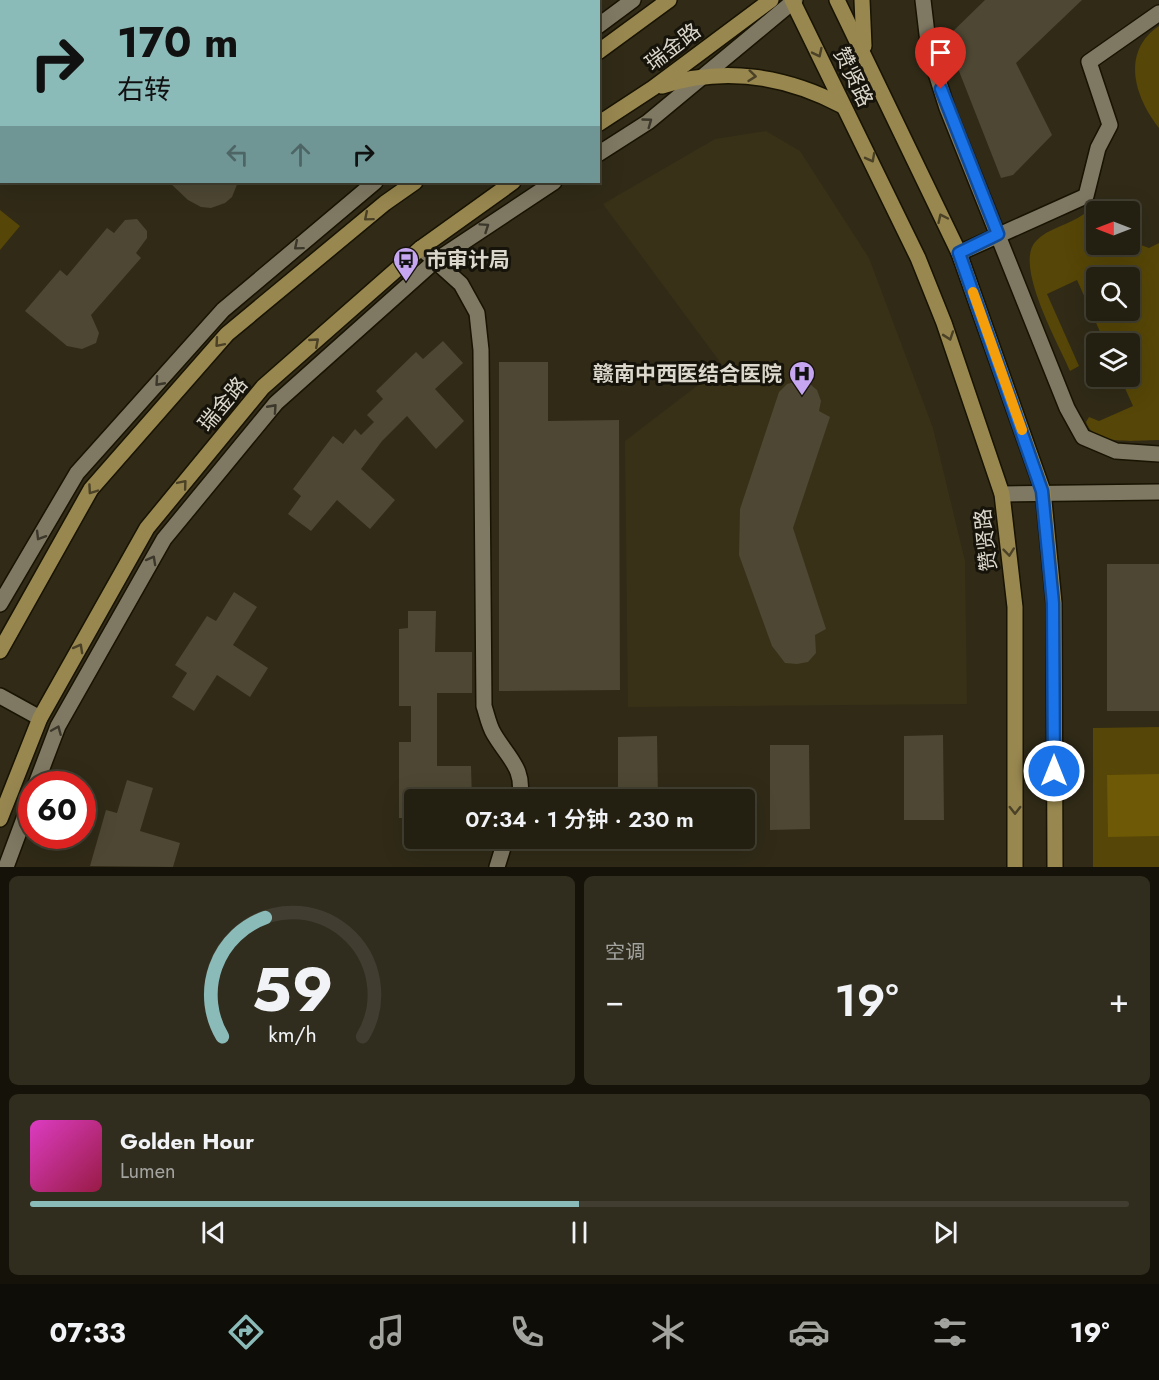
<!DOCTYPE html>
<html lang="zh">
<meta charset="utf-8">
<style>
:root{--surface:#242011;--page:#302d1f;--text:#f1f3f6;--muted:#a3a39f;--line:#413e31;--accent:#8bbbb9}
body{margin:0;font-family:Jost,"Noto Sans SC",sans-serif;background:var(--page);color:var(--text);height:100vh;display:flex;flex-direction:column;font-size:22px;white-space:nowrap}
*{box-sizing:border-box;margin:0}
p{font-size:20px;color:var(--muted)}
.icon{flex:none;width:33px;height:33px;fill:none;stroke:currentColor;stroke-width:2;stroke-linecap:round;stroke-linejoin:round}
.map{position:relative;height:867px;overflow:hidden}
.drawer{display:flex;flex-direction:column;gap:9px;padding:9px;background:#141209;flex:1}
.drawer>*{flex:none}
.hud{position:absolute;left:0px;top:0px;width:600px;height:183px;box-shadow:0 6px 24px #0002,0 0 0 2px var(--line);background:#8bbbb9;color:#111;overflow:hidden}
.needle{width:39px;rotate:270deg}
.tools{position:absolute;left:1086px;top:201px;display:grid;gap:12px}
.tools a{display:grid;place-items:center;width:54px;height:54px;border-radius:6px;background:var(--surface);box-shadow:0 6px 24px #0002,0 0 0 2px var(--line);font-size:30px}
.speed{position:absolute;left:18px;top:771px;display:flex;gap:12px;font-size:30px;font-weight:700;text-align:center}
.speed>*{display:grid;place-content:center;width:78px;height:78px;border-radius:50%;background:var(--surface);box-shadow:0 6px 24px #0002,0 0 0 2px var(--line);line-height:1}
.speed .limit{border:9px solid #d22;background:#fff;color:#111}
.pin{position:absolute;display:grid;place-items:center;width:51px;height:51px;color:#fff;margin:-62px -26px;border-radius:50% 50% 50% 0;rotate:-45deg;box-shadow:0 0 6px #0007}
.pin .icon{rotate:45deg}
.me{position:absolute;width:66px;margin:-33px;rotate:0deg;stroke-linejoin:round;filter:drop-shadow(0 0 4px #0008)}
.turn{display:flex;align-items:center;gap:21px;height:126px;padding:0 18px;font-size:27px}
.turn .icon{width:78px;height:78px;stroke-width:2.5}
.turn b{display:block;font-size:42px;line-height:51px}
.lanes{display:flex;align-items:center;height:57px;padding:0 18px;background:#0003;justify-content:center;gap:30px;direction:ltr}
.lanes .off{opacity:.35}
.big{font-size:45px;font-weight:600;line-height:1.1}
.drawer .widget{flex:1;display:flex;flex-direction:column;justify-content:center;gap:9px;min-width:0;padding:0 21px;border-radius:9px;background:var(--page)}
.drawer .dial{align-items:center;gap:0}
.dial svg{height:156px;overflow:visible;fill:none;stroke:var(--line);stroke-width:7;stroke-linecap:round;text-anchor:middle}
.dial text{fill:var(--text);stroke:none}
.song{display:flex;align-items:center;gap:18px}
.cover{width:72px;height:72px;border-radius:9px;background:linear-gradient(135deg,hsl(310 70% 55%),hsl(340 70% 35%))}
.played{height:6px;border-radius:3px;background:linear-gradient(90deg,var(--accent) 50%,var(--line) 50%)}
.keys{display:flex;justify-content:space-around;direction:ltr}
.heat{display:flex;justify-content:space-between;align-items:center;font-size:33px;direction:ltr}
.drawer .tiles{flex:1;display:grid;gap:9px;grid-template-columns:1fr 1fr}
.widget:last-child{grid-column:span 2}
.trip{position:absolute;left:404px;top:789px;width:351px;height:60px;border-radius:6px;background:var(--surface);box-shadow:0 6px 24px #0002,0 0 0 2px var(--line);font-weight:600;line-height:60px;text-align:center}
.dock{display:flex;height:96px;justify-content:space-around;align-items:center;background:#0e0d07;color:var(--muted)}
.dock .icon{width:42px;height:42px}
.dock .on{color:var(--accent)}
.dock b{font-size:27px;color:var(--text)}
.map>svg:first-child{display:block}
.built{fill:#393117}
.green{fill:#564607;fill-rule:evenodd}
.water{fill:#6d5906}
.building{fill:#4d4733}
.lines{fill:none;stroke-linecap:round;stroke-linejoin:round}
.minor-casing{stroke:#181302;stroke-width:18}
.tertiary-casing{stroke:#181302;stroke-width:18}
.primary-casing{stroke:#181302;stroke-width:18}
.minor{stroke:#7f7963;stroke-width:15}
.tertiary{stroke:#7f7963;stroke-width:15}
.primary{stroke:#98874f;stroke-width:15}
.oneway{stroke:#4a4126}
.oneway2{stroke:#3b372a}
.route-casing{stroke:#114b97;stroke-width:15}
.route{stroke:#1a73e8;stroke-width:10}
.slow{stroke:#f59e0b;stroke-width:10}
.labels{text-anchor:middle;stroke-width:6;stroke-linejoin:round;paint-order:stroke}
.street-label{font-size:21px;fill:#dbd7cc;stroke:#16130b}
.poi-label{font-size:21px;font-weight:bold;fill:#dbd7cc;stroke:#16130b;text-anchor:start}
</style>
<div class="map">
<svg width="1159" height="867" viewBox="0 0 1159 867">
<rect width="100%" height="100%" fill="#302a17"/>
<!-- built -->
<polygon class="built" points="766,131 800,151 869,258 933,428 965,561 967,704 628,707 625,441 723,366 603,204 715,139"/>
<!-- green -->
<g class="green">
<path d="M1159 26V128C1135 98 1120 52 1159 26Z"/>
<polygon points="0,210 20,226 0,250"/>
<path d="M1084 214 1096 219V244H1130V241L1149 248 1159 243V440C1139 440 1094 447 1086 422L1089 417 1099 421 1133 406 1120 377 1130 376V344L1105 343 1077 280 1047 294 1079 366 1070 371C1059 345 1013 264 1036 241 1048 228 1069 225 1084 214ZM1096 278H1130V310H1096Z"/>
<polygon points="1159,727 1159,867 1093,867 1093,728"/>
</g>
<!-- water -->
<polygon class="water" points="1159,774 1159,836 1108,837 1107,775"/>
<!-- building -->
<g class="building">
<polygon points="985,0 1082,0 1016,63 1052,135 1013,175 1001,178 946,38"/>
<polygon points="169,182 238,182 232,197 225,203 211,208 201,207 188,200"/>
<polygon points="137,219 147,231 147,238 136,253 141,258 91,315 99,333 96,343 82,349 67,346 25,311 60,270 67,276 107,228 114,233 125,220"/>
<polygon points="443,341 463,363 435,389 464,421 436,449 407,416 382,441 361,469 395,500 370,529 337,500 311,531 288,514 301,496 293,489 333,436 343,444 355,429 361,435 374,422 367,415 383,399 376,391 416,352 423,359"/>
<polygon points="499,362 548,362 548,421 619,420 620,690 499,691"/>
<polygon points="798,381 810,384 817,390 821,401 819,411 830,417 793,528 826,629 815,635 816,653 808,662 797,664 785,663 772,646 739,555 740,509 779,392 787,384"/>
<rect x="1107" y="564" width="52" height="147"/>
<polygon points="234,592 257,607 233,645 268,668 250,697 217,675 194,711 172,697 187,673 175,665 207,616 216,621"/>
<polygon points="408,611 436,611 435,652 472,652 472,693 437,693 437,766 471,766 472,800 414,800 414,835 412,835 412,818 399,818 399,742 411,742 411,706 399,706 399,629 408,628"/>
<polygon points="943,735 944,820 904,820 904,736"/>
<polygon points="657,736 658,800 618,800 618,737"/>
<polygon points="770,745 809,745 810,829 770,830"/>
<polygon points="127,780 153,788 140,831 180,843 173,867 90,866 106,810 117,813"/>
</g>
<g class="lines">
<defs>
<g id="minor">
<polyline points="923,0 929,51 947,108 1067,408 1083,437 1116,451 1159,454"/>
<path d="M421 248 461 284 477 313 481 350 484 706C487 715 489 726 494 734 508 758 526 769 519 800"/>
<polyline points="959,253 1086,196 1098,148 1110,125 1089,62 1159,13"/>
<polyline points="497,867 506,838"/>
</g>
<g id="tertiary">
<polyline points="598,26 633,0"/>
<polyline points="598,154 648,122 795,0"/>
<polyline points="1002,494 1159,492"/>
<polyline points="0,604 77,473 223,310 375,182"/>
<polyline points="0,696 40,718"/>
<polyline points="36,784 58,726 164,539 276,403 435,261 554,182"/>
<polyline points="6,867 32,797"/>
</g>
<g id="primary">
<polyline points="792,0 918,258 944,323 1002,494 1015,607 1015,867"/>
<polyline points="837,0 959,253 1043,491 1054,603 1055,867"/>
<polyline points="862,0 864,46"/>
<polyline points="598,52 669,0"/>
<path d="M662 86C724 66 786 76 843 106"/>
<polyline points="598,124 653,88 771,0"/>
<polyline points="0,651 91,489 227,334 385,203 415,182"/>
<polyline points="0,819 40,718 147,528 263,387 421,248 513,182"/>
</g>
</defs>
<!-- minor casing -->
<use href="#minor" class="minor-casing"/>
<!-- tertiary casing -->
<use href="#tertiary" class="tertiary-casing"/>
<!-- primary casing -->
<use href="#primary" class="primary-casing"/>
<!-- minor -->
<use href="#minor" class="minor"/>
<!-- tertiary -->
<use href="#tertiary" class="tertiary"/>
<!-- primary -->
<use href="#primary" class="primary"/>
</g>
<!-- one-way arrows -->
<defs><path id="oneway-chevron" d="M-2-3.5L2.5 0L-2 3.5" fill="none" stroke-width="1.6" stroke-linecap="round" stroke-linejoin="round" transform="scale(1.5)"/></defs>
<g class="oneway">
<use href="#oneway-chevron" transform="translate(818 53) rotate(64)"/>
<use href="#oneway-chevron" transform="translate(752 76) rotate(6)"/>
<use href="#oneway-chevron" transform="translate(871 158) rotate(62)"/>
<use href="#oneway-chevron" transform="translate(368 217) rotate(140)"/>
<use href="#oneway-chevron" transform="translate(942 218) rotate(-115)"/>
<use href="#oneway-chevron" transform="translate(949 336) rotate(71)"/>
<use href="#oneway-chevron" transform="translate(315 342) rotate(-41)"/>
<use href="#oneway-chevron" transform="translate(219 343) rotate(131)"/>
<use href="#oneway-chevron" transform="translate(183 484) rotate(-50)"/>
<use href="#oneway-chevron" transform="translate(92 490) rotate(125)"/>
<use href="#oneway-chevron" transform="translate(1009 552) rotate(84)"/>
<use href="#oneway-chevron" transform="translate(79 648) rotate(-61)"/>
<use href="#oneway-chevron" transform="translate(1015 810) rotate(90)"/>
</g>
<g class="oneway2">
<use href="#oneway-chevron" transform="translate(648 122) rotate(-36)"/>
<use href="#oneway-chevron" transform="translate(485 227) rotate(-34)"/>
<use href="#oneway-chevron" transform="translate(298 246) rotate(140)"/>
<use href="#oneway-chevron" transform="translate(159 382) rotate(132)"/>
<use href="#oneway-chevron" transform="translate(273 408) rotate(-48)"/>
<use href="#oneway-chevron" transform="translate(40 536) rotate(121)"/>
<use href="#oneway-chevron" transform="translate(152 560) rotate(-61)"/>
<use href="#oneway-chevron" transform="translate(57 730) rotate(-67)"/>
</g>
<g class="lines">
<defs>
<polyline id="route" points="941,89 998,234 959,253 1042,491 1053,603 1054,771"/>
</defs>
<!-- route casing -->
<use href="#route" class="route-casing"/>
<!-- route -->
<use href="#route" class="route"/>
<!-- slow -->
<polyline class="slow" points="973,292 1022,430"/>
</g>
<!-- icons -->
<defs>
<symbol id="bus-pin" viewBox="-11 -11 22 30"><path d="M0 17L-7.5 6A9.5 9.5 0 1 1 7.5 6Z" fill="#c6a6f0" stroke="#16130b"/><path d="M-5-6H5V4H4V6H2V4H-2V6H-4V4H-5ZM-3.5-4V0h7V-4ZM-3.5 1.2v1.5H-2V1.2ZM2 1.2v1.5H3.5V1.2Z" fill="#111"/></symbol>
<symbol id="hospital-pin" viewBox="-11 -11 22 30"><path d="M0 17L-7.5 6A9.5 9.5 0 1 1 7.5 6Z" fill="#c6a6f0" stroke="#16130b"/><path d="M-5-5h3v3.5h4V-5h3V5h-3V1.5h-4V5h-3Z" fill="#111"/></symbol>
</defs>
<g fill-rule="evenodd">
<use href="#bus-pin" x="391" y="245" width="30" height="40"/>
<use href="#hospital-pin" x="787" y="359" width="30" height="40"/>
</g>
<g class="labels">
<!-- street labels -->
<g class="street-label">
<text transform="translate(673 47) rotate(-37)" y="7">瑞金路</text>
<text transform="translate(853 77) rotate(64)" y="7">赞贤路</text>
<text transform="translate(223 404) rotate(-50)" y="7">瑞金路</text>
<text transform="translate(986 540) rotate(-96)" y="7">赞贤路</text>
</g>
<!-- poi labels -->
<g class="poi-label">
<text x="426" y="267">市审计局</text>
<text x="782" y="381" text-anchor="end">赣南中西医结合医院</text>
</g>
</g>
</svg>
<div class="tools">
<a><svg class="needle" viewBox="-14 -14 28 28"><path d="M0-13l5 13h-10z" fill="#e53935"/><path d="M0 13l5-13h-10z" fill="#a3a39f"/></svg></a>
<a><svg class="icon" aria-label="search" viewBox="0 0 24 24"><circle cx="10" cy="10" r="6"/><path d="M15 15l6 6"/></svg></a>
<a><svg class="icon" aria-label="layers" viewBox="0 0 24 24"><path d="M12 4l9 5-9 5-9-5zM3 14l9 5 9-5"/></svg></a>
</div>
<div class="speed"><div class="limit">60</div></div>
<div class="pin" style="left:941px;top:89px;background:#d93025"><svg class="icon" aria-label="arrive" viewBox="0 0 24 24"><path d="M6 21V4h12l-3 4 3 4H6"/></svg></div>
<svg class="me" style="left:1054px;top:771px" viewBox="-20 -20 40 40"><circle r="17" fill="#1a73e8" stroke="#fff" stroke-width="3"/><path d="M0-11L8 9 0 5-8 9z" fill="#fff"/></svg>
<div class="trip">07:34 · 1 分钟 · 230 m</div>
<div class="hud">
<div class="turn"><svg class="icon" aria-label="right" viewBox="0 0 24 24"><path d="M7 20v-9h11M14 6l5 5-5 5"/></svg><div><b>170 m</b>右转</div></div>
<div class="lanes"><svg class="icon off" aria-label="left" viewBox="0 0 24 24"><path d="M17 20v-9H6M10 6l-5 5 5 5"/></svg><svg class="icon off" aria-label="ahead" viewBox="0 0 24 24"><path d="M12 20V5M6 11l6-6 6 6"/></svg><svg class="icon" aria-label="right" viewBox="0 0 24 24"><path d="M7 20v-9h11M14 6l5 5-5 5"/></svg></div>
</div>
</div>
<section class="drawer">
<div class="tiles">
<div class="widget dial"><svg viewBox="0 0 100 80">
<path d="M14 69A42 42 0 1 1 86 69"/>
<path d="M14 69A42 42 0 0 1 36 8" stroke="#8bbbb9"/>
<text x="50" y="56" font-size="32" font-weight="700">59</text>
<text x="50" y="72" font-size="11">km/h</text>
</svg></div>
<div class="widget"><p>空调</p>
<div class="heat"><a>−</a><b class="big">19°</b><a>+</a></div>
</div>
<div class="widget">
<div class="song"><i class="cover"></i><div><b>Golden Hour</b><p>Lumen</p></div></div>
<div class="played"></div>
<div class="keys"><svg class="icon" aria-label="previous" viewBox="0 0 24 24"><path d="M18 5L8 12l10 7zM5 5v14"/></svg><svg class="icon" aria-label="pause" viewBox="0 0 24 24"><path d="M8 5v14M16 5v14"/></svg><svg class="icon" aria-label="next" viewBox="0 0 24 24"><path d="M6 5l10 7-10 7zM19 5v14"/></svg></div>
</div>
</div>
</section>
<nav class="dock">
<b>07:33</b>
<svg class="icon on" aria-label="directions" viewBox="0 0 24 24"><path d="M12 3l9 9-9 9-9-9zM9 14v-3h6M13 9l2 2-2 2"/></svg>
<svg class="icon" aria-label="music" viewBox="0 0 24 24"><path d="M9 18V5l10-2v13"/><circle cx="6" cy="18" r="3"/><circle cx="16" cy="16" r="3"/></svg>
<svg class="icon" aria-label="phone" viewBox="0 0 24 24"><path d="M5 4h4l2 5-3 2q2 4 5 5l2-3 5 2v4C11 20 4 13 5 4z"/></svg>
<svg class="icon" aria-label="climate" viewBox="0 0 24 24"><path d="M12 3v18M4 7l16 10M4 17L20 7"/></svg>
<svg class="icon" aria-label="car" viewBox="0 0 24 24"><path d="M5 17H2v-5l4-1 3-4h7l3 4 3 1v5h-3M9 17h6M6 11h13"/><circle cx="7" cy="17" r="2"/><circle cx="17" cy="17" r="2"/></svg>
<svg class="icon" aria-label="filters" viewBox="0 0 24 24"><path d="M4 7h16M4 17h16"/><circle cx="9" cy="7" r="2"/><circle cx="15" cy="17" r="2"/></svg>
<b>19°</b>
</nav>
